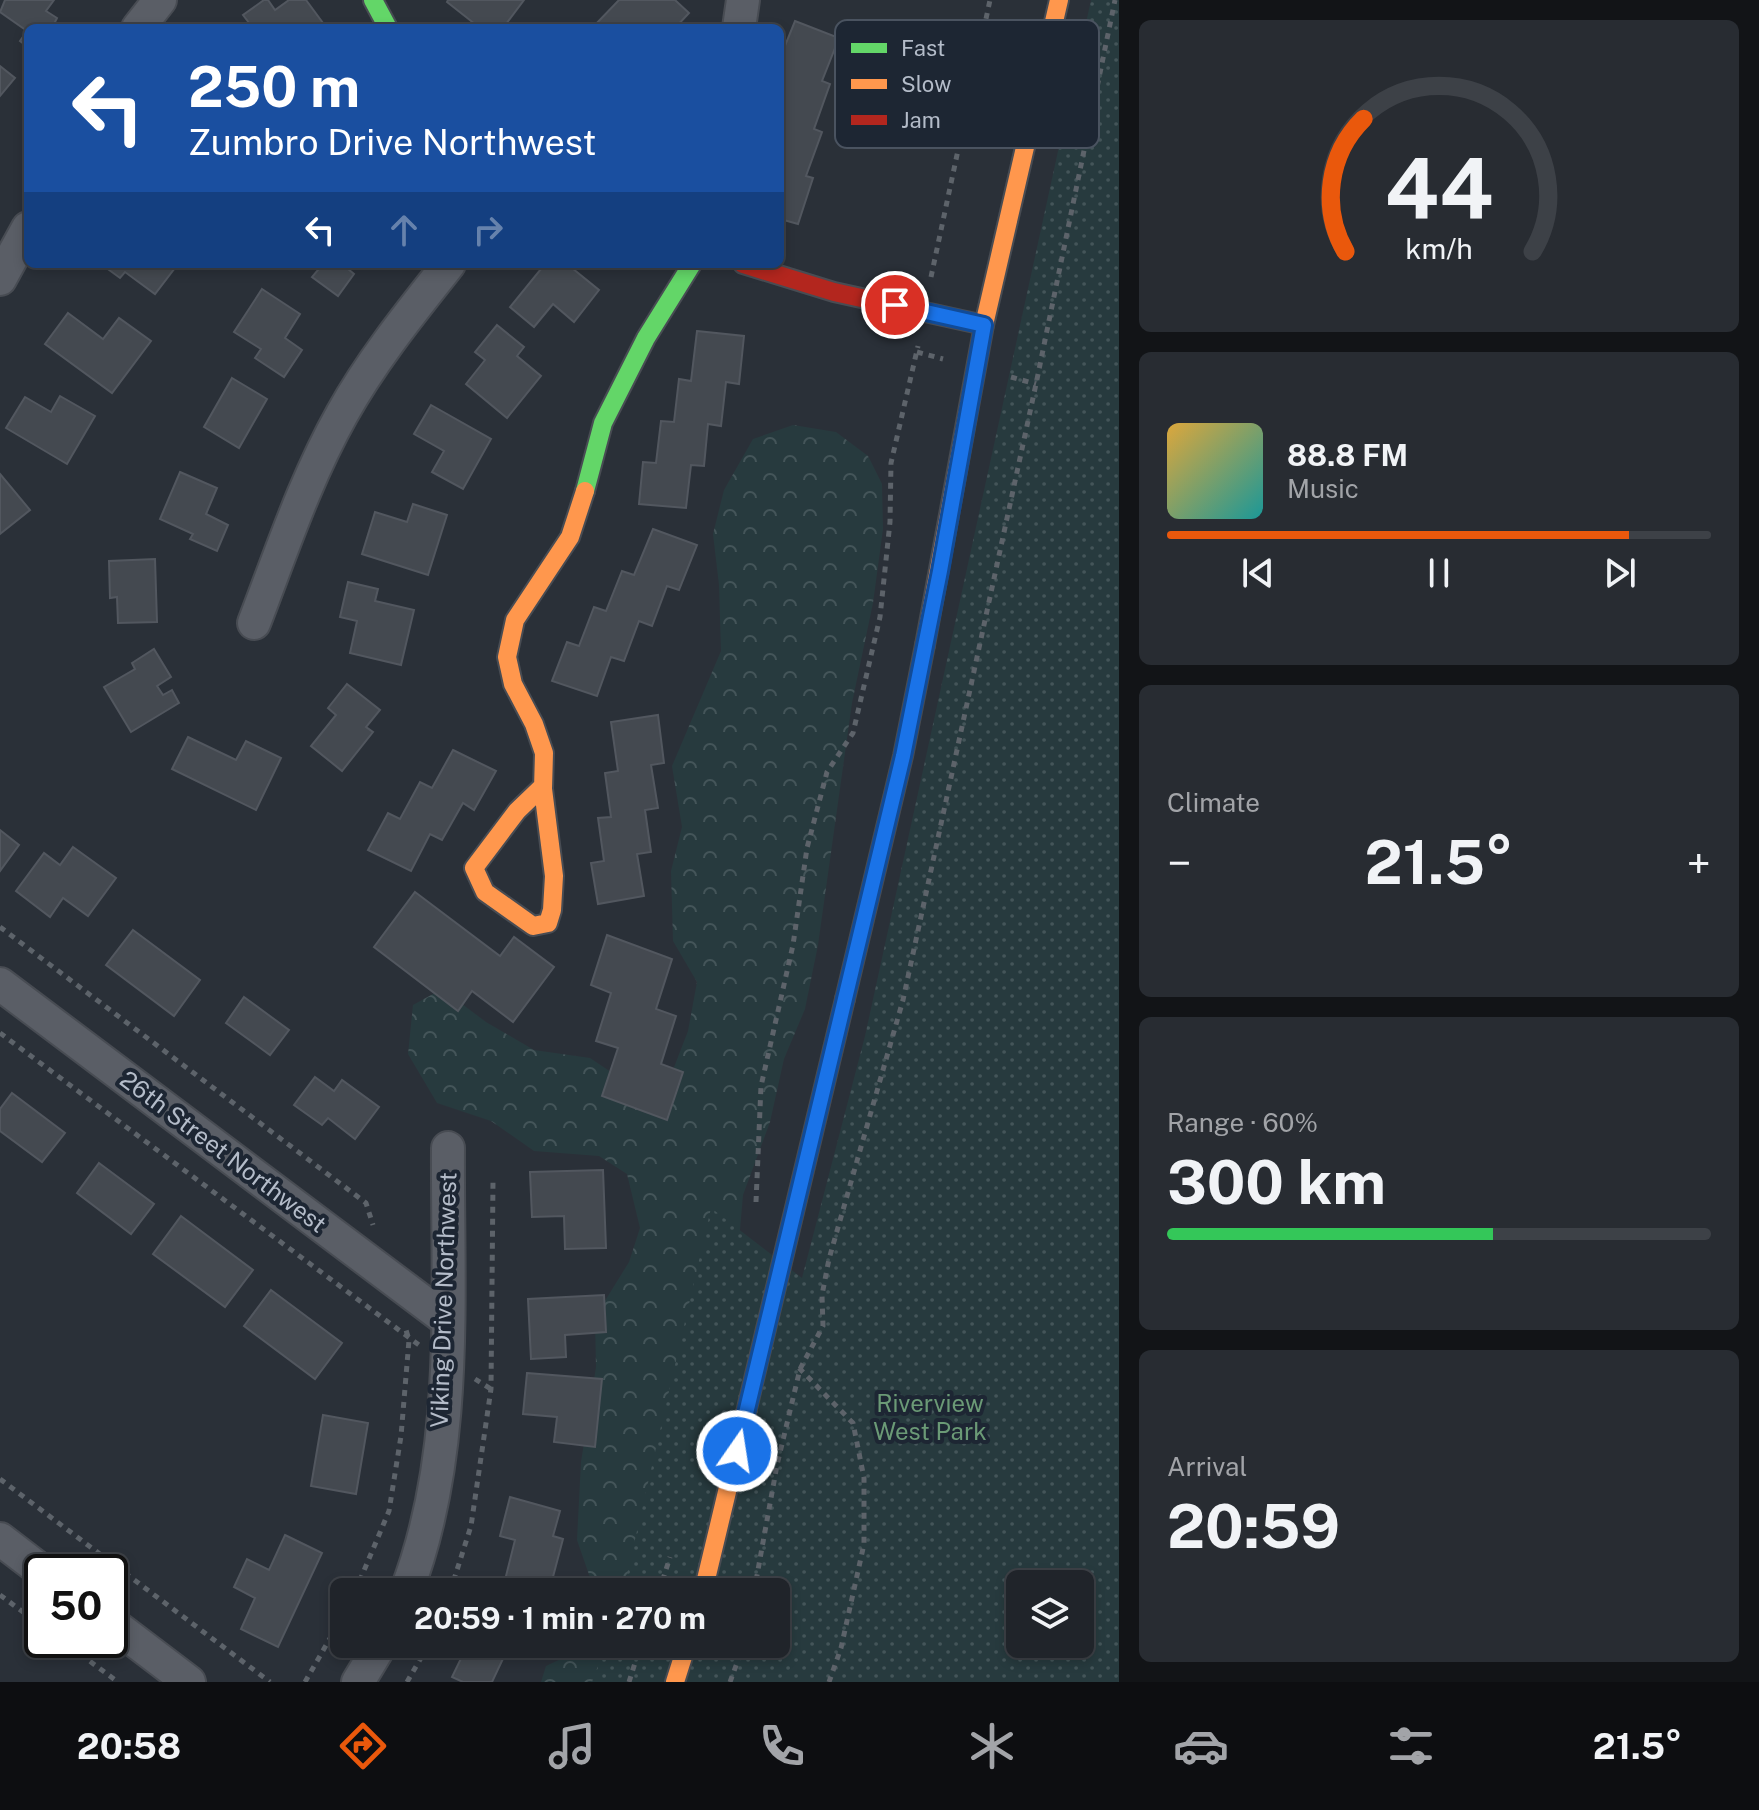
<!DOCTYPE html>
<meta charset="utf-8">
<style>
:root{--surface:#20242a;--page:#282c32;--text:#f1f3f6;--muted:#a2a4a8;--line:#3d4147;--accent:#ea580c}
body{margin:0;font-family:"Public Sans",sans-serif;background:var(--page);color:var(--text);height:100vh;display:flex;flex-direction:column;font-size:30px;white-space:nowrap}
*{box-sizing:border-box;margin:0}
p{font-size:26px;color:var(--muted)}
.icon{flex:none;width:44px;height:44px;fill:none;stroke:currentColor;stroke-width:2;stroke-linecap:round;stroke-linejoin:round}
.map{position:relative;flex:1;overflow:hidden}
.details{display:flex;flex-direction:column;gap:20px;padding:20px;background:#121417;width:640px}
.details>*{flex:none}
.top-card{position:absolute;left:24px;top:24px;width:760px;height:244px;border-radius:12px;box-shadow:0 4px 12px #0003,0 0 0 2px var(--line);background:#1a4fa0;color:#fff;overflow:hidden}
.buttons{position:absolute;left:1006px;top:1570px;display:grid;gap:16px}
.buttons a{display:grid;place-items:center;width:88px;height:88px;border-radius:12px;background:var(--surface);box-shadow:0 4px 12px #0003,0 0 0 2px var(--line);font-size:40px}
.speed{position:absolute;left:24px;top:1554px;display:flex;gap:16px;font-size:40px;font-weight:700;text-align:center}
.speed>*{display:grid;place-content:center;width:104px;height:104px;border-radius:50%;background:var(--surface);box-shadow:0 4px 12px #0003,0 0 0 2px var(--line);line-height:1}
.speed .limit{border:4px solid #111;border-radius:12px;background:#fff;color:#111}
.pin{position:absolute;display:grid;place-items:center;width:68px;height:68px;color:#fff;margin:-34px;border:4px solid #fff;border-radius:50%;box-shadow:0 2px 8px #0007}
.me{position:absolute;width:88px;margin:-44px;rotate:13deg;stroke-linejoin:round;filter:drop-shadow(0 0 6px #0008)}
.turn{display:flex;align-items:center;gap:28px;height:168px;padding:0 32px;font-size:36px}
.turn .icon{width:104px;height:104px;stroke-width:2.5}
.turn b{display:block;font-size:56px;line-height:68px}
.lanes{display:flex;align-items:center;height:76px;padding:0 32px;background:#0003;justify-content:center;gap:40px;direction:ltr}
.lanes .off{opacity:.35}
.big{font-size:60px;font-weight:700;line-height:1.1}
.details .tile{flex:1;display:flex;flex-direction:column;justify-content:center;gap:12px;min-width:0;padding:0 28px;border-radius:12px;background:var(--page)}
.details .dial{align-items:center;gap:0}
.dial svg{height:208px;overflow:visible;fill:none;stroke:var(--line);stroke-width:7;stroke-linecap:round;text-anchor:middle}
.dial text{fill:var(--text);stroke:none}
.song{display:flex;align-items:center;gap:24px}
.cover{width:96px;height:96px;border-radius:12px;background:linear-gradient(135deg,hsl(40 70% 55%),hsl(180 70% 35%))}
.played{height:8px;border-radius:4px;background:linear-gradient(90deg,var(--accent) 85%,var(--line) 85%)}
.keys{display:flex;justify-content:space-around;direction:ltr}
.heat{display:flex;justify-content:space-between;align-items:center;font-size:44px;direction:ltr}
.charge{height:12px;border-radius:6px;background:linear-gradient(90deg,#34c759 60%,var(--line) 0)}
.trip{position:absolute;left:330px;top:1578px;width:460px;height:80px;border-radius:12px;background:var(--surface);box-shadow:0 4px 12px #0003,0 0 0 2px var(--line);font-weight:700;line-height:80px;text-align:center}
.menu{display:flex;height:128px;justify-content:space-around;align-items:center;background:#0d0e11;color:var(--muted)}
.menu .icon{width:56px;height:56px}
.menu .on{color:var(--accent)}
.menu b{font-size:36px;color:var(--text)}
main{display:flex;flex:1;min-height:0}
.map>svg:first-child{display:block}
.forest{fill:url(#forest-crowns)}
.park{fill:url(#park-dots);fill-rule:evenodd}
.building{fill:#444950;stroke:#52575f;stroke-width:2}
.lines{fill:none;stroke-linecap:round;stroke-linejoin:round}
.street-casing{stroke:#484c53;stroke-width:36}
.fast-casing{stroke:#484c53;stroke-width:22}
.slow-casing{stroke:#484c53;stroke-width:22}
.jam-casing{stroke:#484c53;stroke-width:22}
.path{stroke:#5d636a;stroke-width:5;stroke-dasharray:6 6;stroke-linecap:butt}
.street{stroke:#5a5e66;stroke-width:32}
.fast{stroke:#63d668;stroke-width:18}
.slow{stroke:#ff974d;stroke-width:18}
.jam{stroke:#b3261e;stroke-width:18}
.route-casing{stroke:#114b97;stroke-width:20}
.route{stroke:#1a73e8;stroke-width:14}
.labels{text-anchor:middle;stroke-width:8;stroke-linejoin:round;paint-order:stroke}
.street-label{font-size:24px;fill:#b4bcc9;stroke:#1d2633}
.park-label{font-size:24px;fill:#6b9a76;stroke:#1d2633}
.key{fill:#1d2633;stroke:#4a5360;stroke-width:2}
.key-label{font-size:22px;fill:#b4bcc9}
</style>
<main>
<div class="map">
<svg width="1119" height="1682" viewBox="0 0 1119 1682">
<defs>
<pattern id="forest-crowns" width="20" height="18" patternUnits="userSpaceOnUse" patternTransform="scale(2)"><rect width="20" height="18" fill="#273a3e"/><path d="M2 6a3 3 0 1 1 6 0M12 15a3 3 0 1 1 6 0" fill="none" stroke="#445559"/></pattern>
<pattern id="park-dots" width="8" height="8" patternUnits="userSpaceOnUse" patternTransform="scale(2)"><rect width="8" height="8" fill="#273a3e"/><path d="M2 2h.1M6 6h.1" fill="none" stroke="#445559" stroke-width="1.8" stroke-linecap="round"/></pattern>
</defs>
<rect width="100%" height="100%" fill="#2a3038"/>
<!-- forest -->
<g class="forest">
<polygon points="793,425 836,432 868,456 882,484 883,529 873,603 852,703 818,945 805,1009 784,1059 770,1122 743,1195 734,1299 688,1592 595,1592 577,1540 581,1462 596,1367 595,1317 629,1262 640,1228 627,1174 599,1156 534,1151 491,1121 437,1103 408,1054 413,1005 442,989 486,1022 534,1050 590,1058 644,1094 666,1088 688,1031 697,982 673,941 671,871 682,827 672,766 721,651 719,585 713,534 724,490 753,439"/>
<polygon points="584,1644 672,1644 656,1682 541,1682 546,1666 582,1649"/>
</g>
<!-- park -->
<path class="park" d="M1091 0H1119V1682H592L606 1644H776V1592H623L711 1208 802 1278 865 1036ZM1020 1584H1080V1644H1020Z"/>
<!-- building -->
<g class="building">
<polygon points="5,0 54,0 46,11 57,18 52,28 28,28 28,47 20,41 27,31 0,12"/>
<polygon points="264,0 268,0 275,10 289,0 306,0 323,23 316,28 253,28 243,15"/>
<polygon points="448,0 524,0 503,28 480,28 447,2"/>
<polygon points="619,0 675,0 689,13 675,28 592,28"/>
<polygon points="795,21 839,38 822,81 830,84 814,129 822,132 806,176 813,178 798,224 780,219 780,84 785,70 780,68 780,58"/>
<polygon points="0,66 15,78 0,96"/>
<polygon points="101,264 178,264 155,294 125,272 120,278"/>
<polygon points="310,264 342,264 354,274 338,296 312,277 318,270"/>
<polygon points="545,264 567,264 599,290 574,322 553,304 534,327 510,307"/>
<polygon points="262,289 300,314 285,338 302,350 284,377 255,358 261,349 234,332"/>
<polygon points="68,313 103,339 119,318 151,341 112,393 45,344"/>
<polygon points="497,325 524,347 517,356 541,376 507,418 466,384 485,360 475,352"/>
<polygon points="697,331 744,336 739,384 726,382 721,426 708,424 704,466 691,465 686,508 639,504 643,462 656,463 661,421 674,422 679,379 691,381"/>
<polygon points="232,378 267,399 239,448 204,427"/>
<polygon points="60,396 95,416 67,464 6,428 25,397 51,412"/>
<polygon points="431,405 491,439 463,489 432,472 444,451 414,434"/>
<polygon points="180,472 217,488 206,514 228,525 217,551 190,539 193,534 160,519"/>
<polygon points="0,474 30,510 0,534"/>
<polygon points="413,504 447,515 428,575 362,554 375,512 407,522"/>
<polygon points="653,529 697,545 679,590 667,586 652,626 639,621 624,661 611,657 597,696 552,681 567,642 579,646 594,607 606,611 622,571 634,575"/>
<polygon points="155,559 157,622 118,623 117,597 110,598 109,561"/>
<polygon points="348,582 378,589 375,601 414,610 401,665 350,653 357,621 340,617"/>
<polygon points="154,649 171,677 157,686 163,695 172,690 179,703 131,732 104,687 135,669 132,663"/>
<polygon points="347,684 380,710 366,727 373,732 342,771 311,746 336,715 328,708"/>
<polygon points="658,715 664,763 651,765 658,808 645,810 651,852 637,854 644,896 598,904 591,863 604,861 598,818 611,817 605,773 618,771 611,722"/>
<polygon points="188,737 236,760 246,741 281,758 256,810 172,769"/>
<polygon points="453,750 496,771 474,810 463,803 442,840 430,834 411,871 368,850 388,813 400,819 420,782 432,788"/>
<polygon points="0,830 19,845 0,871"/>
<polygon points="73,847 116,878 88,916 63,898 50,917 16,891 44,853 60,865"/>
<polygon points="415,892 500,956 514,937 554,967 513,1022 472,991 458,1011 374,947"/>
<polygon points="133,930 200,980 174,1016 106,965"/>
<polygon points="607,935 672,959 656,1009 676,1016 661,1064 683,1072 667,1120 602,1096 618,1048 596,1041 611,993 591,985"/>
<polygon points="244,997 289,1030 270,1055 226,1023"/>
<polygon points="315,1077 334,1091 342,1080 379,1107 355,1139 328,1118 322,1125 294,1105"/>
<polygon points="12,1093 65,1133 42,1162 0,1131 0,1109"/>
<polygon points="99,1163 154,1204 131,1234 77,1193"/>
<polygon points="603,1170 606,1248 565,1249 564,1216 532,1217 530,1172"/>
<polygon points="181,1216 253,1270 225,1307 153,1254"/>
<polygon points="271,1290 342,1343 315,1379 244,1326"/>
<polygon points="604,1295 606,1332 565,1335 566,1357 531,1359 528,1299"/>
<polygon points="527,1373 602,1379 595,1447 554,1442 557,1417 523,1414"/>
<polygon points="323,1415 368,1423 356,1494 311,1486"/>
<polygon points="510,1497 560,1511 553,1536 563,1539 549,1592 505,1580 515,1540 500,1536"/>
<polygon points="285,1535 322,1553 278,1647 241,1629 255,1598 234,1587 247,1559 269,1570"/>
<polygon points="468,1644 510,1644 492,1682 463,1682 452,1677"/>
</g>
<g class="lines">
<defs>
<g id="street">
<polyline points="138,28 160,0"/>
<polyline points="739,28 743,0"/>
<polyline points="0,279 28,228"/>
<path d="M254 623C281 553 305 480 342 414 372 360 411 312 449 264"/>
<polyline points="0,984 447,1320"/>
<polyline points="0,1539 43,1572"/>
<path d="M406 1592C460 1453 447 1295 448 1148"/>
<polyline points="110,1622 189,1682"/>
<polyline points="358,1682 381,1644"/>
</g>
<g id="fast">
<polyline points="373,0 388,28"/>
<polyline points="585,491 603,423 646,338 692,264"/>
<polyline points="845,999 903,756 925,645"/>
</g>
<g id="slow">
<polyline points="925,645 984,325 1059,0"/>
<polyline points="543,786 517,811 474,868 485,892 533,926 548,923 552,910 554,876 543,789 544,753 534,724 513,684 507,657 515,620 570,537 585,491"/>
<polyline points="703,1592 845,999"/>
<polyline points="675,1682 687,1644"/>
</g>
<polyline id="jam" points="743,264 834,292 984,325"/>
</defs>
<!-- street casing -->
<use href="#street" class="street-casing"/>
<!-- fast casing -->
<use href="#fast" class="fast-casing"/>
<!-- slow casing -->
<use href="#slow" class="slow-casing"/>
<!-- jam casing -->
<use href="#jam" class="jam-casing"/>
<!-- path -->
<g class="path">
<polyline points="931,277 990,0"/>
<polyline points="917,352 943,359"/>
<polyline points="1011,377 1036,384"/>
<polyline points="0,927 366,1203 373,1225"/>
<polyline points="0,1033 419,1345"/>
<polyline points="756,1202 761,1086 793,945 807,848 827,772 853,733 880,617 890,522 891,463 918,346"/>
<polyline points="799,1368 853,1423 864,1478 864,1544 841,1648 829,1682"/>
<polyline points="475,1379 491,1389"/>
<polyline points="0,1479 270,1682"/>
<polyline points="355,1592 389,1511 401,1436 409,1340 406,1330"/>
<polyline points="450,1592 471,1526 491,1389 493,1181"/>
<polyline points="659,1592 670,1557"/>
<polyline points="754,1592 777,1465 800,1369 823,1326 822,1295 829,1259 903,1000 1036,384 1115,0"/>
<polyline points="0,1595 42,1626"/>
<polyline points="61,1640 118,1682"/>
<polyline points="305,1682 344,1614"/>
<polyline points="407,1682 429,1644"/>
<polyline points="629,1682 641,1644"/>
<polyline points="730,1682 744,1644"/>
</g>
<!-- street -->
<use href="#street" class="street"/>
<!-- fast -->
<use href="#fast" class="fast"/>
<!-- slow -->
<use href="#slow" class="slow"/>
<!-- jam -->
<use href="#jam" class="jam"/>
</g>
<g class="lines">
<defs>
<polyline id="route" points="737,1451 903,756 940,571 984,325 895,305"/>
</defs>
<!-- route casing -->
<use href="#route" class="route-casing"/>
<!-- route -->
<use href="#route" class="route"/>
</g>
<g class="labels">
<!-- street labels -->
<g class="street-label">
<text transform="translate(223 1152) rotate(37)" y="8">26th Street Northwest</text>
<text transform="translate(444 1300) rotate(-88)" y="8">Viking Drive Northwest</text>
</g>
<!-- park labels -->
<g class="park-label">
<text x="930" y="1412">Riverview<tspan x="930" dy="28">West Park</tspan></text>
</g>
</g>
<!-- legend -->
<rect x="835" y="20" width="264" height="128" rx="12" class="key"/>
<rect x="851" y="43" width="36" height="10" fill="#63d668"/>
<rect x="851" y="79" width="36" height="10" fill="#ff974d"/>
<rect x="851" y="115" width="36" height="10" fill="#b3261e"/>
<g class="key-label">
<text x="901" y="56">Fast</text>
<text x="901" y="92">Slow</text>
<text x="901" y="128">Jam</text>
</g>
</svg>
<div class="buttons">
<a><svg class="icon" aria-label="layers" viewBox="0 0 24 24"><path d="M12 4l9 5-9 5-9-5zM3 14l9 5 9-5"/></svg></a>
</div>
<div class="speed"><div class="limit">50</div></div>
<div class="pin" style="left:895px;top:305px;background:#d93025"><svg class="icon" aria-label="arrive" viewBox="0 0 24 24"><path d="M6 21V4h12l-3 4 3 4H6"/></svg></div>
<svg class="me" style="left:737px;top:1451px" viewBox="-20 -20 40 40"><circle r="17" fill="#1a73e8" stroke="#fff" stroke-width="3"/><path d="M0-11L8 9 0 5-8 9z" fill="#fff"/></svg>
<div class="trip">20:59 · 1 min · 270 m</div>
<div class="top-card">
<div class="turn"><svg class="icon" aria-label="left" viewBox="0 0 24 24"><path d="M17 20v-9H6M10 6l-5 5 5 5"/></svg><div><b>250 m</b>Zumbro Drive Northwest</div></div>
<div class="lanes"><svg class="icon" aria-label="left" viewBox="0 0 24 24"><path d="M17 20v-9H6M10 6l-5 5 5 5"/></svg><svg class="icon off" aria-label="ahead" viewBox="0 0 24 24"><path d="M12 20V5M6 11l6-6 6 6"/></svg><svg class="icon off" aria-label="right" viewBox="0 0 24 24"><path d="M7 20v-9h11M14 6l5 5-5 5"/></svg></div>
</div>
</div>
<section class="details">
<div class="tile dial"><svg viewBox="0 0 100 80">
<path d="M14 69A42 42 0 1 1 86 69"/>
<path d="M14 69A42 42 0 0 1 21 18" stroke="#ea580c"/>
<text x="50" y="56" font-size="32" font-weight="700">44</text>
<text x="50" y="72" font-size="11">km/h</text>
</svg></div>
<div class="tile">
<div class="song"><i class="cover"></i><div><b>88.8 FM</b><p>Music</p></div></div>
<div class="played"></div>
<div class="keys"><svg class="icon" aria-label="previous" viewBox="0 0 24 24"><path d="M18 5L8 12l10 7zM5 5v14"/></svg><svg class="icon" aria-label="pause" viewBox="0 0 24 24"><path d="M8 5v14M16 5v14"/></svg><svg class="icon" aria-label="next" viewBox="0 0 24 24"><path d="M6 5l10 7-10 7zM19 5v14"/></svg></div>
</div>
<div class="tile"><p>Climate</p>
<div class="heat"><a>−</a><b class="big">21.5°</b><a>+</a></div>
</div>
<div class="tile"><p>Range · 60%</p><b class="big">300 km</b><div class="charge"></div></div>
<div class="tile"><p>Arrival</p><b class="big">20:59</b></div>
</section>
</main>
<nav class="menu">
<b>20:58</b>
<svg class="icon on" aria-label="directions" viewBox="0 0 24 24"><path d="M12 3l9 9-9 9-9-9zM9 14v-3h6M13 9l2 2-2 2"/></svg>
<svg class="icon" aria-label="music" viewBox="0 0 24 24"><path d="M9 18V5l10-2v13"/><circle cx="6" cy="18" r="3"/><circle cx="16" cy="16" r="3"/></svg>
<svg class="icon" aria-label="phone" viewBox="0 0 24 24"><path d="M5 4h4l2 5-3 2q2 4 5 5l2-3 5 2v4C11 20 4 13 5 4z"/></svg>
<svg class="icon" aria-label="climate" viewBox="0 0 24 24"><path d="M12 3v18M4 7l16 10M4 17L20 7"/></svg>
<svg class="icon" aria-label="car" viewBox="0 0 24 24"><path d="M5 17H2v-5l4-1 3-4h7l3 4 3 1v5h-3M9 17h6M6 11h13"/><circle cx="7" cy="17" r="2"/><circle cx="17" cy="17" r="2"/></svg>
<svg class="icon" aria-label="filters" viewBox="0 0 24 24"><path d="M4 7h16M4 17h16"/><circle cx="9" cy="7" r="2"/><circle cx="15" cy="17" r="2"/></svg>
<b>21.5°</b>
</nav>
